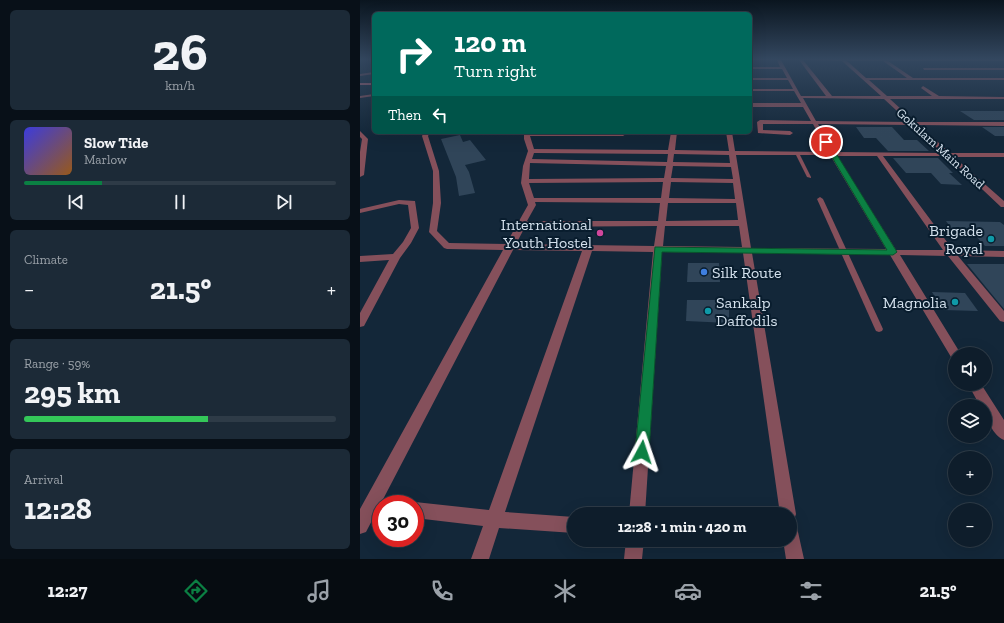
<!DOCTYPE html>
<meta charset="utf-8">
<style>
:root{--surface:#0e1d2b;--page:#1c2a37;--text:#f1f3f6;--muted:#9ba2a9;--line:#2e3b47;--accent:#0b8043}
body{margin:0;font-family:"Zilla Slab",serif;background:var(--page);color:var(--text);height:100vh;display:flex;flex-direction:column;font-size:15px;white-space:nowrap}
*{box-sizing:border-box;margin:0}
p{font-size:13px;color:var(--muted)}
.icon{flex:none;width:22px;height:22px;fill:none;stroke:currentColor;stroke-width:2;stroke-linecap:round;stroke-linejoin:round}
.map{position:relative;flex:1;overflow:hidden}
.panel{display:flex;flex-direction:column;gap:10px;padding:10px;background:#081018;width:360px}
.panel>*{flex:none}
.hud{position:absolute;left:12px;top:12px;width:380px;height:122px;border-radius:6px;box-shadow:0 4px 16px #0002,0 0 0 1px var(--line);background:#00695c;color:#fff;overflow:hidden}
.tools{position:absolute;left:588px;top:347px;display:grid;gap:8px}
.tools a{display:grid;place-items:center;width:44px;height:44px;border-radius:50%;background:var(--surface);box-shadow:0 4px 16px #0002,0 0 0 1px var(--line);font-size:20px}
.speed{position:absolute;left:12px;top:495px;display:flex;gap:8px;font-size:20px;font-weight:700;text-align:center}
.speed>*{display:grid;place-content:center;width:52px;height:52px;border-radius:50%;background:var(--surface);box-shadow:0 4px 16px #0002,0 0 0 1px var(--line);line-height:1}
.speed .limit{border:6px solid #d22;background:#fff;color:#111}
.pin{position:absolute;display:grid;place-items:center;width:34px;height:34px;color:#fff;margin:-17px;border:2px solid #fff;border-radius:50%;box-shadow:0 1px 4px #0007}
.me{position:absolute;width:44px;margin:-22px;rotate:5deg;stroke-linejoin:round;filter:drop-shadow(0 0 3px #0008)}
.turn{display:flex;align-items:center;gap:14px;height:84px;padding:0 16px;font-size:18px}
.turn .icon{width:52px;height:52px;stroke-width:2.5}
.turn b{display:block;font-size:28px;line-height:34px}
.then{display:flex;align-items:center;height:38px;padding:0 16px;background:#0003;gap:8px;font-size:15px}
.big{font-size:30px;font-weight:700;line-height:1.1}
.panel .widget{flex:1;display:flex;flex-direction:column;justify-content:center;gap:6px;min-width:0;padding:0 14px;border-radius:6px;background:var(--page)}
.panel .dial{align-items:center;gap:0}
.dial b{font-size:52px;line-height:1}
.song{display:flex;align-items:center;gap:12px}
.cover{width:48px;height:48px;border-radius:6px;background:linear-gradient(135deg,hsl(240 70% 55%),hsl(30 70% 35%))}
.played{height:4px;border-radius:2px;background:linear-gradient(90deg,var(--accent) 25%,var(--line) 25%)}
.keys{display:flex;justify-content:space-around;direction:ltr}
.heat{display:flex;justify-content:space-between;align-items:center;font-size:22px;direction:ltr}
.charge{height:6px;border-radius:3px;background:linear-gradient(90deg,#34c759 59%,var(--line) 0)}
.trip{position:absolute;left:207px;top:507px;width:230px;height:40px;border-radius:20px;background:var(--surface);box-shadow:0 4px 16px #0002,0 0 0 1px var(--line);font-weight:700;line-height:40px;text-align:center}
.menu{display:flex;height:64px;justify-content:space-around;align-items:center;background:#060c11;color:var(--muted)}
.menu .icon{width:28px;height:28px}
.menu .selected{color:var(--accent)}
.menu b{font-size:18px;color:var(--text)}
main{display:flex;flex:1;min-height:0}
.map>svg:first-child{display:block}
.building{fill:#304559}
.lines{fill:none;stroke-linecap:round;stroke-linejoin:round}
.lane{fill:#85505b;fill-rule:evenodd}
.street{fill:#85505b;fill-rule:evenodd}
.secondary{fill:#ba6679;fill-rule:evenodd}
.route{fill:#0b8043;stroke:#07532c}
.hotel-dot{fill:#d1479c;stroke:#091d2e;stroke-width:1.5}
.culture-dot{fill:#0f9aa8;stroke:#091d2e;stroke-width:1.5}
.shop-dot{fill:#3f7fe0;stroke:#091d2e;stroke-width:1.5}
.labels{text-anchor:middle;stroke-width:4;stroke-linejoin:round;paint-order:stroke}
.far-street-label{font-size:13px;fill:#d4e1ed;stroke:#091d2e}
.poi-label{font-size:16px;fill:#d4e1ed;stroke:#091d2e;text-anchor:end}
</style>
<main>
<section class="panel">
<div class="widget dial"><b>26</b><p>km/h</p></div>
<div class="widget">
<div class="song"><i class="cover"></i><div><b>Slow Tide</b><p>Marlow</p></div></div>
<div class="played"></div>
<div class="keys"><svg class="icon" aria-label="previous" viewBox="0 0 24 24"><path d="M18 5L8 12l10 7zM5 5v14"/></svg><svg class="icon" aria-label="pause" viewBox="0 0 24 24"><path d="M8 5v14M16 5v14"/></svg><svg class="icon" aria-label="next" viewBox="0 0 24 24"><path d="M6 5l10 7-10 7zM19 5v14"/></svg></div>
</div>
<div class="widget"><p>Climate</p>
<div class="heat"><a>−</a><b class="big">21.5°</b><a>+</a></div>
</div>
<div class="widget"><p>Range · 59%</p><b class="big">295 km</b><div class="charge"></div></div>
<div class="widget"><p>Arrival</p><b class="big">12:28</b></div>
</section>
<div class="map">
<svg width="644" height="559" viewBox="0 0 644 559">
<rect width="100%" height="100%" fill="#132739"/>
<!-- building -->
<g class="building">
<polygon points="600,111 644,111 644,120 614,120"/>
<polygon points="496,127 532,127 544,140 557,140 569,151 528,151 516,138 504,138"/>
<polygon points="622,127 644,127 644,136 635,136"/>
<polygon points="100,135 103,142 110,140 126,160 105,165 109,172 115,193 99,196 96,177 81,139"/>
<polygon points="533,158 578,158 593,173 589,173 602,185 581,184 571,173 546,173"/>
<polygon points="586,221 640,222 644,225 644,246 625,246 612,232 594,232"/>
<polygon points="328,263 359,263 360,282 327,282"/>
<polygon points="607,264 644,264 644,309 625,286"/>
<polygon points="572,292 605,293 618,311 583,310"/>
<polygon points="327,300 369,300 369,323 326,321"/>
</g>
<g class="lines">
<!-- lane -->
<g class="lane">
<polygon points="435,152 439,153 451,177 451,178 447,177 435,153"/>
<polygon points="460,197 463,199 523,329 522,331 519,332 516,331 515,329 457,199"/>
</g>
<!-- street -->
<g class="street">
<path d="M390 59H644V61H528L553 78H644V80H509L527 96H572L561 88 563 86 579 96 644 97V99H530L555 122H644V126L559 125 590 153H644V157H594L644 201V207H641L587 156H523L593 250 644 251V257L598 256 644 311V322L640 321 588 256 540 255 599 351 601 354H595V359L591 357 530 255 392 253 436 514 434 520 431 521 436 523 444 559H426L423 540H430V514H420L383 253 302 252 285 514H269L293 252 232 251 145 512 214 517V533L139 528 129 559H111L123 526 55 518V504H50L55 502 129 510 222 251 153 250 6 532 0 534V509L143 250 87 249 84 248 69 232 73 203V171L62 136 64 132H70L68 136 79 171 81 203 77 231 89 243 146 244 168 205 161 183 163 166 168 151 164 139V132H263L266 134 263 136H170L174 149 308 150 311 132H317L315 150 369 151 366 132H372L375 151 468 152 453 124H403V130L430 131 433 133 430 135 398 133 397 122 400 120 451 121 443 107H390V103H441L434 91H390V89H433L428 80H390V78H427L422 69H390V67H420L417 60H390ZM421 60H439L466 96H441ZM443 60 482 61 521 96H472ZM487 61H523L547 78H506ZM443 98 524 99 549 122 456 121ZM458 124 552 125 582 153 474 152ZM174 153 308 154 307 162 172 159ZM314 154 369 155 370 163 313 162ZM376 155H470L526 249 391 248ZM477 156H517L583 250H536ZM170 163 306 166 304 178 169 179ZM313 166 371 167 373 179 311 178ZM303 182 301 198H174L169 183ZM311 182 373 183 375 199 309 198ZM175 202 300 203 298 221H167L176 205ZM308 203H376L378 220 306 221ZM297 226 294 246 156 244 165 227ZM305 226H379L382 247 303 246Z"/>
<polygon points="563,68 644,68 644,70 564,70"/>
<polygon points="14,72 14,74 0,76 0,74"/>
<polygon points="14,94 14,96 0,98 0,96"/>
<polygon points="0,131 8,139 4,175 0,177 0,152 2,139 0,137"/>
<polygon points="39,200 55,201 59,228 51,243 40,258 4,326 0,327 0,313 29,260 0,262 0,256 33,254 43,242 51,228 48,205 39,204 0,213 0,209"/>
<path d="M608 384H621L644 420V440C633 436 625 417 625 406H620Z"/>
<polygon points="266,540 284,540 282,559 264,559"/>
</g>
<!-- secondary -->
<rect class="secondary" x="0" y="83" width="14" height="2"/>
</g>
<!-- sky -->
<linearGradient id="sky" x2="0" y2="1"><stop stop-color="#0a151f"/><stop offset="0.43" stop-color="#33475f"/><stop offset="1" stop-color="#33475f" stop-opacity="0"/></linearGradient>
<rect width="644" height="137" fill="url(#sky)"/>
<!-- route -->
<polygon class="route" points="464,141 469,142 537,252 533,255 302,252 289,452 287,456 282,458 277,456 275,452 295,247 527,250 463,142"/>
<!-- markers -->
<circle class="hotel-dot" cx="240" cy="233" r="4"/>
<g class="culture-dot">
<circle cx="631" cy="239" r="4"/>
<circle cx="595" cy="302" r="4"/>
<circle cx="348" cy="311" r="4"/>
</g>
<circle class="shop-dot" cx="344" cy="272" r="4"/>
<g class="labels">
<!-- far-street labels -->
<g class="far-street-label">
<text transform="translate(581 148) rotate(42)" y="5">Gokulam Main Road</text>
</g>
<!-- poi labels -->
<g class="poi-label">
<text x="232" y="230">International<tspan x="232" dy="18">Youth Hostel</tspan></text>
<text x="623" y="236">Brigade<tspan x="623" dy="18">Royal</tspan></text>
<text x="352" y="278" text-anchor="start">Silk Route</text>
<text x="356" y="308" text-anchor="start">Sankalp<tspan x="356" dy="18">Daffodils</tspan></text>
<text x="587" y="308">Magnolia</text>
</g>
</g>
</svg>
<div class="tools">
<a><svg class="icon" aria-label="sound" viewBox="0 0 24 24"><path d="M4 9h4l5-4v14l-5-4H4zM17 9q2 3 0 6"/></svg></a>
<a><svg class="icon" aria-label="layers" viewBox="0 0 24 24"><path d="M12 4l9 5-9 5-9-5zM3 14l9 5 9-5"/></svg></a>
<a>+</a>
<a>−</a>
</div>
<div class="speed"><div class="limit">30</div></div>
<div class="pin" style="left:466px;top:142px;background:#d93025"><svg class="icon" aria-label="arrive" viewBox="0 0 24 24"><path d="M6 21V4h12l-3 4 3 4H6"/></svg></div>
<svg class="me" style="left:282px;top:452px" viewBox="-20 -20 40 40"><path d="M0-17L14 15 0 8-14 15z" fill="#0b8043" stroke="#fff" stroke-width="4"/></svg>
<div class="trip">12:28 · 1 min · 420 m</div>
<div class="hud">
<div class="turn"><svg class="icon" aria-label="right" viewBox="0 0 24 24"><path d="M7 20v-9h11M14 6l5 5-5 5"/></svg><div><b>120 m</b>Turn right</div></div>
<div class="then">Then<svg class="icon" aria-label="left" viewBox="0 0 24 24"><path d="M17 20v-9H6M10 6l-5 5 5 5"/></svg></div>
</div>
</div>
</main>
<nav class="menu">
<b>12:27</b>
<svg class="icon selected" aria-label="directions" viewBox="0 0 24 24"><path d="M12 3l9 9-9 9-9-9zM9 14v-3h6M13 9l2 2-2 2"/></svg>
<svg class="icon" aria-label="music" viewBox="0 0 24 24"><path d="M9 18V5l10-2v13"/><circle cx="6" cy="18" r="3"/><circle cx="16" cy="16" r="3"/></svg>
<svg class="icon" aria-label="phone" viewBox="0 0 24 24"><path d="M5 4h4l2 5-3 2q2 4 5 5l2-3 5 2v4C11 20 4 13 5 4z"/></svg>
<svg class="icon" aria-label="climate" viewBox="0 0 24 24"><path d="M12 3v18M4 7l16 10M4 17L20 7"/></svg>
<svg class="icon" aria-label="car" viewBox="0 0 24 24"><path d="M5 17H2v-5l4-1 3-4h7l3 4 3 1v5h-3M9 17h6M6 11h13"/><circle cx="7" cy="17" r="2"/><circle cx="17" cy="17" r="2"/></svg>
<svg class="icon" aria-label="filters" viewBox="0 0 24 24"><path d="M4 7h16M4 17h16"/><circle cx="9" cy="7" r="2"/><circle cx="15" cy="17" r="2"/></svg>
<b>21.5°</b>
</nav>
